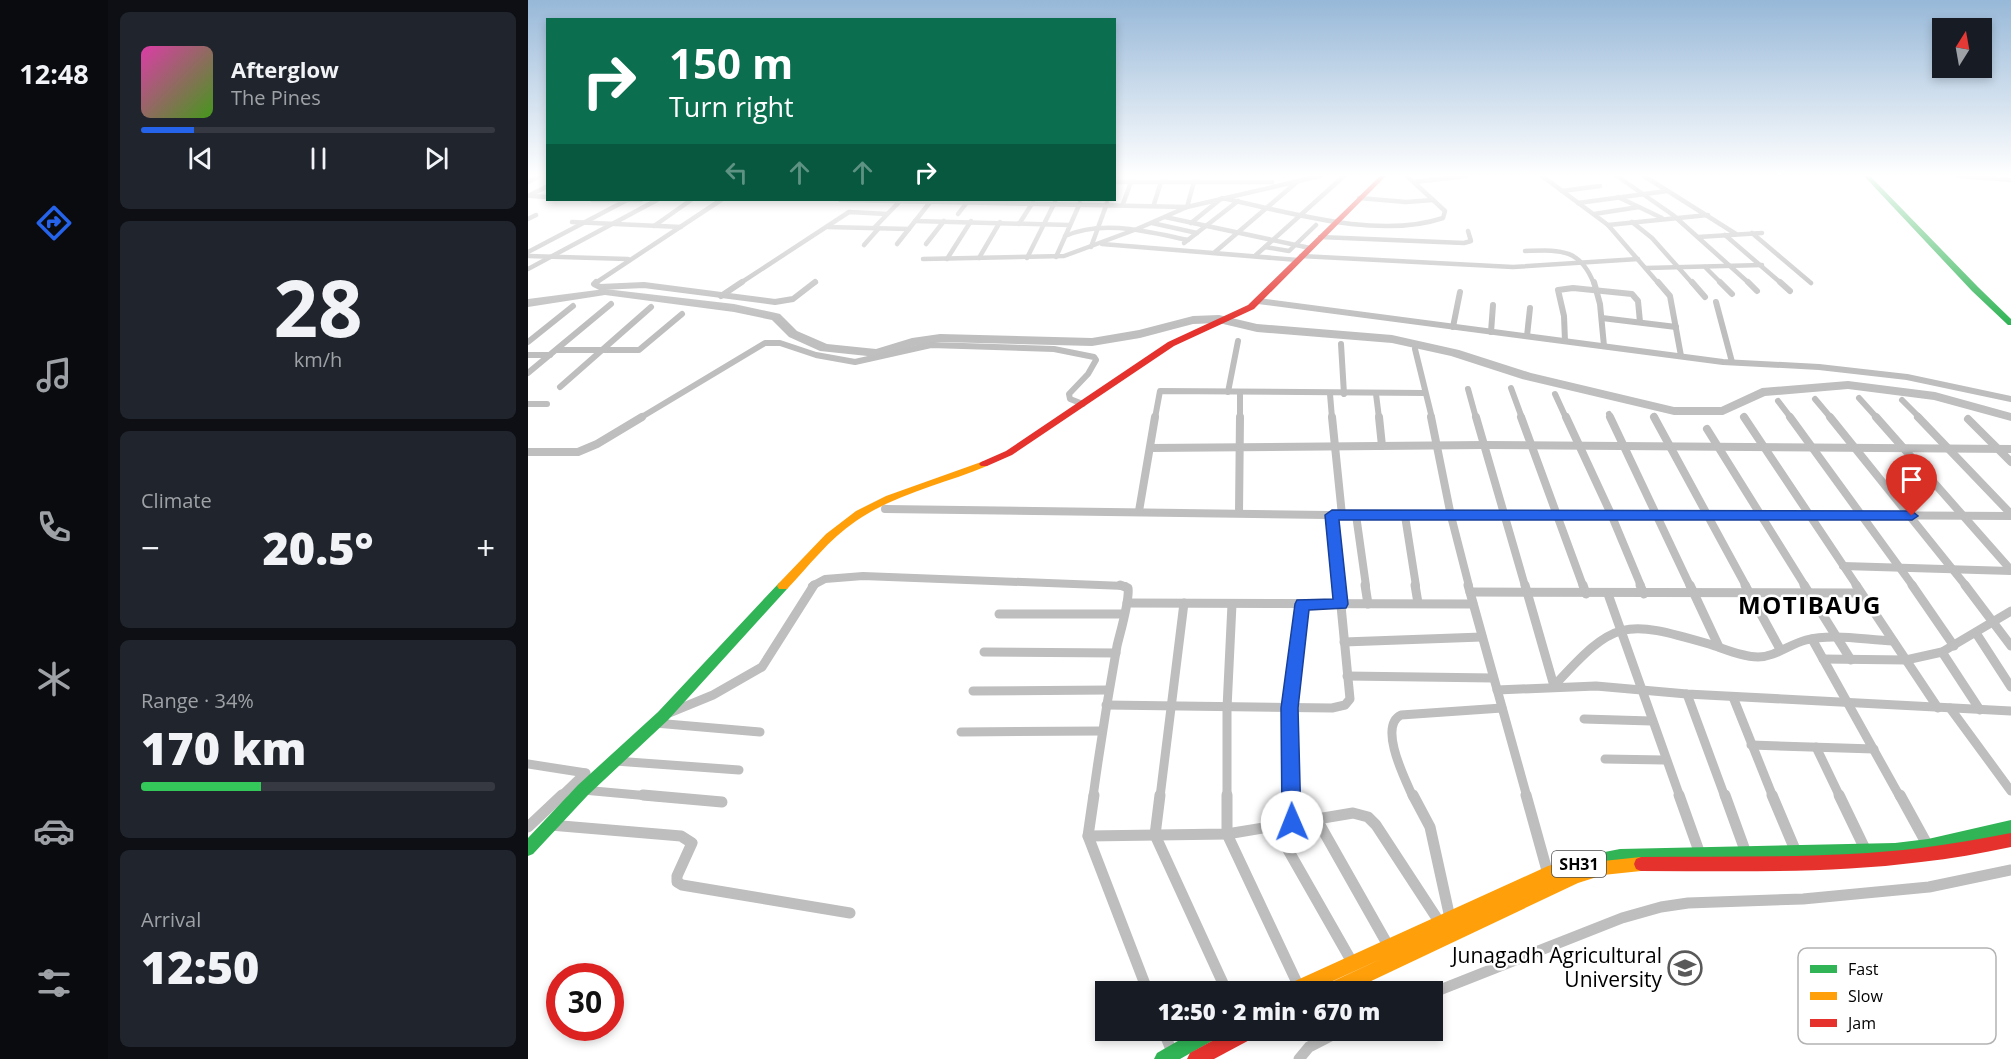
<!DOCTYPE html>
<meta charset="utf-8">
<style>
:root{--surface:#171b24;--page:#20242c;--text:#f1f3f6;--muted:#9ea1a6;--line:#363941;--accent:#2563eb}
body{margin:0;font-family:"Open Sans",sans-serif;background:var(--page);color:var(--text);height:100vh;display:flex;flex-direction:column;font-size:22px;white-space:nowrap}
*{box-sizing:border-box;margin:0}
p{font-size:20px;color:var(--muted)}
.icon{flex:none;width:33px;height:33px;fill:none;stroke:currentColor;stroke-width:2;stroke-linecap:round;stroke-linejoin:round}
.map{position:relative;flex:1;overflow:hidden}
.drawer{display:flex;flex-direction:column;gap:12px;padding:12px;background:#0d0f14;width:420px}
.drawer>*{flex:none}
.banner{position:absolute;left:18px;top:18px;width:570px;height:183px;border-radius:0px;box-shadow:0 3px 9px #0003;background:#0b6e4f;color:#fff;overflow:hidden}
.needle{width:39px;rotate:11deg}
.buttons{position:absolute;left:1404px;top:18px;display:grid;gap:12px}
.buttons a{display:grid;place-items:center;width:60px;height:60px;border-radius:0px;background:var(--surface);box-shadow:0 3px 9px #0003;font-size:30px}
.speed{position:absolute;left:18px;top:963px;display:flex;gap:12px;font-size:30px;font-weight:700;text-align:center}
.speed>*{display:grid;place-content:center;width:78px;height:78px;border-radius:50%;background:var(--surface);box-shadow:0 3px 9px #0003;line-height:1}
.speed .limit{border:9px solid #d22;background:#fff;color:#111}
.pin{position:absolute;display:grid;place-items:center;width:51px;height:51px;color:#fff;margin:-62px -26px;border-radius:50% 50% 50% 0;rotate:-45deg;box-shadow:0 0 6px #0007}
.pin .icon{rotate:45deg}
.me{position:absolute;width:66px;margin:-33px;rotate:359deg;stroke-linejoin:round;filter:drop-shadow(0 0 4px #0008)}
.turn{display:flex;align-items:center;gap:21px;height:126px;padding:0 24px;font-size:27px}
.turn .icon{width:78px;height:78px;stroke-width:2.5}
.turn b{display:block;font-size:42px;line-height:51px}
.lanes{display:flex;align-items:center;height:57px;padding:0 24px;background:#0003;justify-content:center;gap:30px;direction:ltr}
.lanes .off{opacity:.35}
.big{font-size:45px;font-weight:800;line-height:1.1}
.drawer .card{flex:1;display:flex;flex-direction:column;justify-content:center;gap:9px;min-width:0;padding:0 21px;border-radius:9px;background:var(--page)}
.drawer .dial{align-items:center;gap:0}
.dial b{font-size:78px;line-height:1}
.song{display:flex;align-items:center;gap:18px}
.cover{width:72px;height:72px;border-radius:9px;background:linear-gradient(135deg,hsl(320 70% 55%),hsl(100 70% 35%))}
.played{height:6px;border-radius:3px;background:linear-gradient(90deg,var(--accent) 15%,var(--line) 15%)}
.keys{display:flex;justify-content:space-around;direction:ltr}
.heat{display:flex;justify-content:space-between;align-items:center;font-size:33px;direction:ltr}
.charge{height:9px;border-radius:4px;background:linear-gradient(90deg,#34c759 34%,var(--line) 0)}
.trip{position:absolute;left:567px;top:981px;width:348px;height:60px;border-radius:0px;background:var(--surface);box-shadow:0 3px 9px #0003;font-weight:800;line-height:60px;text-align:center}
main{display:flex;flex:1;min-height:0}
.tabs{display:flex;flex-direction:column;width:108px;justify-content:space-around;align-items:center;background:#090b0e;color:var(--muted)}
.tabs .icon{width:42px;height:42px}
.tabs .on{color:var(--accent)}
.tabs b{font-size:27px;color:var(--text)}
.map>svg:first-child{display:block}
.lines{fill:none;stroke-linecap:round;stroke-linejoin:round}
.river{fill:#bfbfbf;fill-rule:evenodd}
.street-far4{stroke:#bebebe;stroke-width:4.5}
.street-far3{stroke:#bebebe;stroke-width:6}
.street-far2{stroke:#bebebe;stroke-width:8}
.street-far1{stroke:#bebebe;stroke-width:9}
.street{stroke:#bebebe;stroke-width:11}
.fast{fill:#30b455;fill-rule:evenodd}
.slow{fill:#ff9f0a;fill-rule:evenodd}
.jam{fill:#e5322d;fill-rule:evenodd}
.route{fill:#2563eb;stroke:#184099;stroke-width:1.5}
.labels{text-anchor:middle;stroke-width:5;stroke-linejoin:round;paint-order:stroke}
.shield{fill:#fff;stroke:#4c4c4c;stroke-width:1.5}
.shield-label{font-size:16px;font-weight:bold;fill:#000}
.near-poi-label{font-size:21px;fill:#000;stroke:#fff;text-anchor:end}
.district-label{font-size:24px;font-weight:bold;letter-spacing:1.5px;fill:#000;stroke:#fff}
.key{fill:#fff;stroke:#b2b2b2;stroke-width:1.5}
.key-label{font-size:16px;fill:#000}
</style>
<main>
<nav class="tabs">
<b>12:48</b>
<svg class="icon on" aria-label="directions" viewBox="0 0 24 24"><path d="M12 3l9 9-9 9-9-9zM9 14v-3h6M13 9l2 2-2 2"/></svg>
<svg class="icon" aria-label="music" viewBox="0 0 24 24"><path d="M9 18V5l10-2v13"/><circle cx="6" cy="18" r="3"/><circle cx="16" cy="16" r="3"/></svg>
<svg class="icon" aria-label="phone" viewBox="0 0 24 24"><path d="M5 4h4l2 5-3 2q2 4 5 5l2-3 5 2v4C11 20 4 13 5 4z"/></svg>
<svg class="icon" aria-label="climate" viewBox="0 0 24 24"><path d="M12 3v18M4 7l16 10M4 17L20 7"/></svg>
<svg class="icon" aria-label="car" viewBox="0 0 24 24"><path d="M5 17H2v-5l4-1 3-4h7l3 4 3 1v5h-3M9 17h6M6 11h13"/><circle cx="7" cy="17" r="2"/><circle cx="17" cy="17" r="2"/></svg>
<svg class="icon" aria-label="filters" viewBox="0 0 24 24"><path d="M4 7h16M4 17h16"/><circle cx="9" cy="7" r="2"/><circle cx="15" cy="17" r="2"/></svg>
</nav>
<section class="drawer">
<div class="card">
<div class="song"><i class="cover"></i><div><b>Afterglow</b><p>The Pines</p></div></div>
<div class="played"></div>
<div class="keys"><svg class="icon" aria-label="previous" viewBox="0 0 24 24"><path d="M18 5L8 12l10 7zM5 5v14"/></svg><svg class="icon" aria-label="pause" viewBox="0 0 24 24"><path d="M8 5v14M16 5v14"/></svg><svg class="icon" aria-label="next" viewBox="0 0 24 24"><path d="M6 5l10 7-10 7zM19 5v14"/></svg></div>
</div>
<div class="card dial"><b>28</b><p>km/h</p></div>
<div class="card"><p>Climate</p>
<div class="heat"><a>−</a><b class="big">20.5°</b><a>+</a></div>
</div>
<div class="card"><p>Range · 34%</p><b class="big">170 km</b><div class="charge"></div></div>
<div class="card"><p>Arrival</p><b class="big">12:50</b></div>
</section>
<div class="map">
<svg width="1483" height="1059" viewBox="0 0 1483 1059">
<rect width="100%" height="100%" fill="#fff"/>
<g class="lines">
<!-- river -->
<polygon class="river" points="77,289 206,304 248,313 252,314 269,331 299,344 348,349 384,338 412,334 564,338 611,330 665,316 691,315 729,324 864,335 931,350 1003,373 1146,407 1193,407 1234,388 1320,381 1407,392 1483,413 1483,421 1406,400 1320,389 1237,396 1195,415 1146,415 994,379 923,356 864,343 729,332 691,323 665,324 612,338 564,346 412,342 386,346 349,357 292,351 261,337 244,320 206,312 77,295 0,307 0,299"/>
<!-- street-far4 -->
<g class="street-far4">
<polyline points="1014,176 1080,225 1131,284"/>
<polyline points="1089,176 1145,215 1222,284"/>
<polyline points="1116,176 1208,234"/>
<polyline points="1430,176 1483,180"/>
<polyline points="0,182 11,176"/>
<polyline points="586,182 744,182"/>
<polyline points="886,182 938,176"/>
<polyline points="1034,191 1072,186"/>
<polyline points="0,196 20,186"/>
<polyline points="3,196 20,197"/>
<polyline points="1090,197 1134,218"/>
<polyline points="831,198 878,202 905,200"/>
<polyline points="64,200 113,200"/>
<polyline points="312,200 659,207 666,182"/>
<polyline points="1050,203 1139,191"/>
<polyline points="595,204 603,182"/>
<polyline points="626,204 633,182"/>
<polyline points="430,214 440,201"/>
<polyline points="1066,214 1111,207"/>
<polyline points="637,217 782,248"/>
<polyline points="0,219 8,215"/>
<polyline points="387,221 541,225"/>
<polyline points="44,222 153,227"/>
<polyline points="1104,222 1124,238 1165,284"/>
<polyline points="624,223 669,233"/>
<path d="M663 223 694 198C760 212 850 240 915 218L917 211 879 176"/>
<polyline points="491,224 505,202"/>
<polyline points="1080,225 1180,215"/>
<polyline points="126,226 163,200"/>
<polyline points="300,227 381,229"/>
<polyline points="346,228 372,201"/>
<polyline points="1224,233 1283,283"/>
<polyline points="1197,235 1254,284"/>
<path d="M537 236C575 219 621 232 660 240"/>
<polyline points="792,237 936,243 943,241 940,231"/>
<polyline points="1170,237 1234,233"/>
<polyline points="656,243 710,201"/>
<polyline points="369,244 403,201"/>
<polyline points="398,244 416,221"/>
<polyline points="574,244 770,260"/>
<polyline points="336,245 351,228"/>
<polyline points="563,247 579,203"/>
<polyline points="737,247 761,251 788,225"/>
<path d="M997 251C1030 250 1052 247 1066 284"/>
<polyline points="0,252 99,200"/>
<polyline points="687,252 770,181"/>
<polyline points="728,255 816,176"/>
<polyline points="0,256 100,259"/>
<polyline points="773,256 985,267 1110,259"/>
<polyline points="528,257 552,203"/>
<polyline points="451,258 472,222"/>
<polyline points="499,258 527,202"/>
<polyline points="395,259 536,256 609,229 659,207 792,176"/>
<polyline points="419,259 443,221"/>
<polyline points="1177,267 1194,284"/>
<polyline points="1118,268 1234,265"/>
<polyline points="0,269 129,200"/>
<polyline points="66,284 193,200"/>
<polyline points="211,284 321,212 359,214"/>
<polyline points="285,284 288,282"/>
</g>
<!-- street-far3 -->
<g class="street-far3">
<polyline points="68,282 66,284 72,287 116,285 247,302 265,299 287,282"/>
<polyline points="1066,282 1072,304 1076,346"/>
<polyline points="1130,282 1142,296 1153,356"/>
<polyline points="1164,282 1177,297"/>
<polyline points="1192,282 1204,294"/>
<polyline points="1220,282 1229,291"/>
<polyline points="1252,282 1262,291"/>
<polyline points="193,296 214,282"/>
<polyline points="730,301 1195,362 1291,367 1379,377 1483,399"/>
<polyline points="1188,302 1204,362"/>
<polyline points="1074,318 1148,327"/>
<polyline points="925,327 932,292"/>
<polyline points="963,332 965,305"/>
<polyline points="999,336 1002,308"/>
<polyline points="1037,341 1036,316 1030,290 1045,288 1104,294 1110,301 1112,322"/>
<polyline points="0,342 45,306"/>
<polyline points="813,344 816,394"/>
<polyline points="887,349 904,418"/>
<polyline points="29,350 111,350 154,314"/>
<polyline points="0,355 22,355"/>
<polyline points="0,373 83,304"/>
<polyline points="32,387 123,307"/>
<polyline points="983,388 994,418"/>
<polyline points="940,389 948,418"/>
<polyline points="700,392 710,341"/>
<polyline points="802,394 804,418"/>
<polyline points="848,394 851,418"/>
<polyline points="1027,394 1038,418"/>
<polyline points="1331,398 1349,418"/>
<polyline points="1287,399 1303,418"/>
<polyline points="1374,400 1392,418"/>
<polyline points="1250,401 1263,418"/>
<polyline points="0,404 19,404"/>
<polyline points="1081,414 1083,418"/>
<polyline points="1126,416 1127,418"/>
<polyline points="112,418 237,343 252,343 288,355 327,362 403,345 526,349 566,357 568,360 560,374 541,394 542,399 555,404"/>
<polyline points="627,418 632,391 897,393"/>
<polyline points="712,418 712,393"/>
</g>
<!-- street-far2 -->
<g class="street-far2">
<polyline points="804,417 814,515"/>
<polyline points="851,417 854,446"/>
<polyline points="903,417 923,516 941,586"/>
<polyline points="948,417 997,586"/>
<polyline points="993,417 1055,586"/>
<polyline points="1038,417 1083,514 1113,586"/>
<polyline points="1082,417 1162,586"/>
<polyline points="1126,417 1218,586"/>
<polyline points="1216,417 1329,586"/>
<polyline points="1262,417 1385,586"/>
<polyline points="1302,417 1438,586"/>
<polyline points="1348,417 1483,570"/>
<polyline points="1390,417 1483,514"/>
<polyline points="1440,419 1483,462"/>
<polyline points="1179,429 1277,586"/>
<polyline points="622,448 956,445 1483,449"/>
<polyline points="0,452 50,452 69,444 114,417"/>
<polyline points="357,509 877,516 1129,514 1483,516"/>
<polyline points="611,511 627,417"/>
<polyline points="711,513 712,417"/>
<polyline points="804,515 811,586"/>
<polyline points="828,515 838,586"/>
<polyline points="877,516 888,586"/>
<polyline points="1315,566 1483,571"/>
<polyline points="284,586 297,579 335,576 597,586"/>
</g>
<!-- street-far1 -->
<g class="street-far1">
<polyline points="837,585 840,604"/>
<polyline points="887,585 890,603"/>
<polyline points="940,585 999,797"/>
<polyline points="997,585 1026,686"/>
<polyline points="1055,585 1058,594"/>
<polyline points="1112,585 1116,594"/>
<polyline points="1162,585 1191,647"/>
<polyline points="1217,585 1252,649"/>
<polyline points="1276,585 1323,660"/>
<polyline points="1328,585 1410,708"/>
<polyline points="1384,585 1426,646"/>
<polyline points="1437,585 1483,646"/>
<polyline points="942,592 1332,593"/>
<polyline points="1080,594 1152,797"/>
<polyline points="599,603 945,604"/>
<polyline points="471,614 595,614"/>
<polyline points="1448,633 1483,687"/>
<polyline points="1284,639 1372,797"/>
<polyline points="816,642 954,637"/>
<polyline points="456,652 588,653"/>
<polyline points="1414,652 1452,710"/>
<polyline points="1295,659 1378,660 1414,652 1483,611"/>
<polyline points="819,676 965,678"/>
<path d="M1026 686C1087 619 1095 619 1181 644 1197 649 1214 657 1230 657 1247 657 1262 644 1278 640 1305 633 1337 640 1365 641"/>
<polyline points="969,690 1068,686 1159,694 1483,711"/>
<polyline points="445,691 580,690"/>
<polyline points="1159,694 1197,797"/>
<polyline points="1205,697 1245,797"/>
<polyline points="578,705 804,708 817,705 822,699 811,585"/>
<polyline points="1422,708 1483,791"/>
<polyline points="141,713 185,695 234,667 286,585"/>
<polyline points="1056,719 1123,721"/>
<polyline points="127,723 232,732"/>
<polyline points="433,732 574,731"/>
<polyline points="1223,745 1346,749"/>
<polyline points="1288,747 1312,797"/>
<polyline points="1077,759 1136,760"/>
<polyline points="87,761 211,770"/>
<polyline points="0,764 58,773"/>
<polyline points="55,790 132,797"/>
<polyline points="32,797 57,773"/>
<path d="M565 797C572 746 580 696 589 646 592 633 602 600 600 588L592 585"/>
<polyline points="632,797 656,603"/>
<polyline points="699,797 699,708 704,604"/>
<polyline points="764,797 762,708 774,604"/>
<path d="M885 797C877 779 850 726 873 715L974 708"/>
</g>
<!-- street -->
<g class="street">
<polyline points="115,795 194,802"/>
<polyline points="566,795 560,836 620,992"/>
<polyline points="632,795 627,835 699,992"/>
<polyline points="699,795 699,834 771,987"/>
<polyline points="764,795 764,822"/>
<polyline points="885,795 902,827 922,918"/>
<polyline points="998,795 1020,874"/>
<polyline points="1151,795 1172,854"/>
<polyline points="1197,795 1218,853"/>
<polyline points="1244,795 1268,852"/>
<polyline points="1311,795 1338,851"/>
<polyline points="1372,795 1400,846"/>
<polyline points="788,818 861,947"/>
<polyline points="22,825 153,836 164,843 149,876 149,882 154,885 322,913"/>
<polyline points="0,827 34,795"/>
<polyline points="747,827 824,962"/>
<polyline points="560,836 699,834 825,813 840,817 848,825 912,923"/>
<polyline points="904,993 1094,918 1133,907 1160,903 1275,899 1401,887 1483,870"/>
<polyline points="635,1030 644,1052"/>
<polyline points="771,1059 781,1047 814,1030"/>
</g>
<!-- fast -->
<g class="fast">
<polygon points="1336,176 1342,176 1450,287 1483,319 1483,325 1480,325 1444,291"/>
<polygon points="255,582 259,583 261,586 259,589 140,720 60,795 5,854 0,856 0,838 50,785 130,712 251,583"/>
<polygon points="1483,820 1483,834 1400,853 1367,857 1092,863 1046,872 1041,870 1038,865 1041,860 1046,858 1092,849 1367,843 1400,839"/>
<polygon points="669,1030 695,1030 693,1036 652,1059 626,1059 629,1053"/>
</g>
<!-- slow -->
<g class="slow">
<path d="M456 461 459 462 461 464 459 466C416 484 367 494 328 521 301 539 281 566 259 589H251L249 586 251 583 298 534 328 511 358 496Z"/>
<polygon points="1113,857 1118,859 1120,864 1118,869 1113,871 1075,875 1050,883 820,992 792,992 794,986 855,958 782,992 754,992 756,986 1020,866 1046,858 1051,860 1053,867 1075,861"/>
</g>
<!-- jam -->
<g class="jam">
<polygon points="852,176 858,176 726,309 646,346 484,455 459,466 453,466 451,464 453,462 478,451 640,342 720,305"/>
<path d="M1483 833V847C1453 853 1423 859 1393 862 1300 874 1206 871 1113 871L1108 869 1106 864 1108 859 1113 857C1206 856 1300 859 1393 848 1423 844 1453 839 1483 833Z"/>
<polygon points="704,1030 731,1030 729,1036 686,1059 659,1059 662,1053"/>
</g>
</g>
<!-- sky -->
<linearGradient id="sky" x2="0" y2="1"><stop stop-color="#97b8d8"/><stop offset="0.54" stop-color="#fff"/><stop offset="1" stop-color="#fff" stop-opacity="0"/></linearGradient>
<rect width="1483" height="324" fill="url(#sky)"/>
<!-- route -->
<polygon class="route" points="804,510 1384,511 1390,516 1384,520 811,520 820,604 818,608 781,610 770,708 773,822 770,828 764,831 757,828 754,822 753,708 767,604 769,600 805,599 797,515"/>
<!-- icons -->
<defs>
<symbol id="university-ring" viewBox="-11 -11 22 22"><circle r="9.5" fill="#fff" stroke="#595959" stroke-width="1.5"/><path d="M0-5L7-2L0 1L-7-2ZM-4 1L0 2.5L4 1V4Q0 6-4 4Z" fill="#595959"/></symbol>
</defs>
<g fill-rule="evenodd">
<use href="#university-ring" x="1138" y="949" width="38" height="38"/>
</g>
<g class="labels">
<!-- shield labels -->
<rect class="shield" x="1024" y="851" width="54" height="26" rx="4.5"/>
<g class="shield-label">
<text x="1051" y="870">SH31</text>
</g>
<!-- near-poi labels -->
<g class="near-poi-label">
<text x="1134" y="963">Junagadh Agricultural<tspan x="1134" dy="24">University</tspan></text>
</g>
<!-- district labels -->
<g class="district-label">
<text x="1282" y="614">MOTIBAUG</text>
</g>
</g>
<!-- legend -->
<rect x="1270" y="948" width="198" height="96" rx="9" class="key"/>
<rect x="1282" y="965" width="27" height="8" fill="#30b455"/>
<rect x="1282" y="992" width="27" height="8" fill="#ff9f0a"/>
<rect x="1282" y="1019" width="27" height="8" fill="#e5322d"/>
<g class="key-label">
<text x="1320" y="975">Fast</text>
<text x="1320" y="1002">Slow</text>
<text x="1320" y="1029">Jam</text>
</g>
</svg>
<div class="buttons">
<a><svg class="needle" viewBox="-14 -14 28 28"><path d="M0-13l5 13h-10z" fill="#e53935"/><path d="M0 13l5-13h-10z" fill="#9ea1a6"/></svg></a>
</div>
<div class="speed"><div class="limit">30</div></div>
<div class="pin" style="left:1384px;top:516px;background:#d93025"><svg class="icon" aria-label="arrive" viewBox="0 0 24 24"><path d="M6 21V4h12l-3 4 3 4H6"/></svg></div>
<svg class="me" style="left:764px;top:822px" viewBox="-20 -20 40 40"><circle r="19" fill="#fff"/><path d="M0-13L10 11 0 6-10 11z" fill="#2563eb"/></svg>
<div class="trip">12:50 · 2 min · 670 m</div>
<div class="banner">
<div class="turn"><svg class="icon" aria-label="right" viewBox="0 0 24 24"><path d="M7 20v-9h11M14 6l5 5-5 5"/></svg><div><b>150 m</b>Turn right</div></div>
<div class="lanes"><svg class="icon off" aria-label="left" viewBox="0 0 24 24"><path d="M17 20v-9H6M10 6l-5 5 5 5"/></svg><svg class="icon off" aria-label="ahead" viewBox="0 0 24 24"><path d="M12 20V5M6 11l6-6 6 6"/></svg><svg class="icon off" aria-label="ahead" viewBox="0 0 24 24"><path d="M12 20V5M6 11l6-6 6 6"/></svg><svg class="icon" aria-label="right" viewBox="0 0 24 24"><path d="M7 20v-9h11M14 6l5 5-5 5"/></svg></div>
</div>
</div>
</main>
